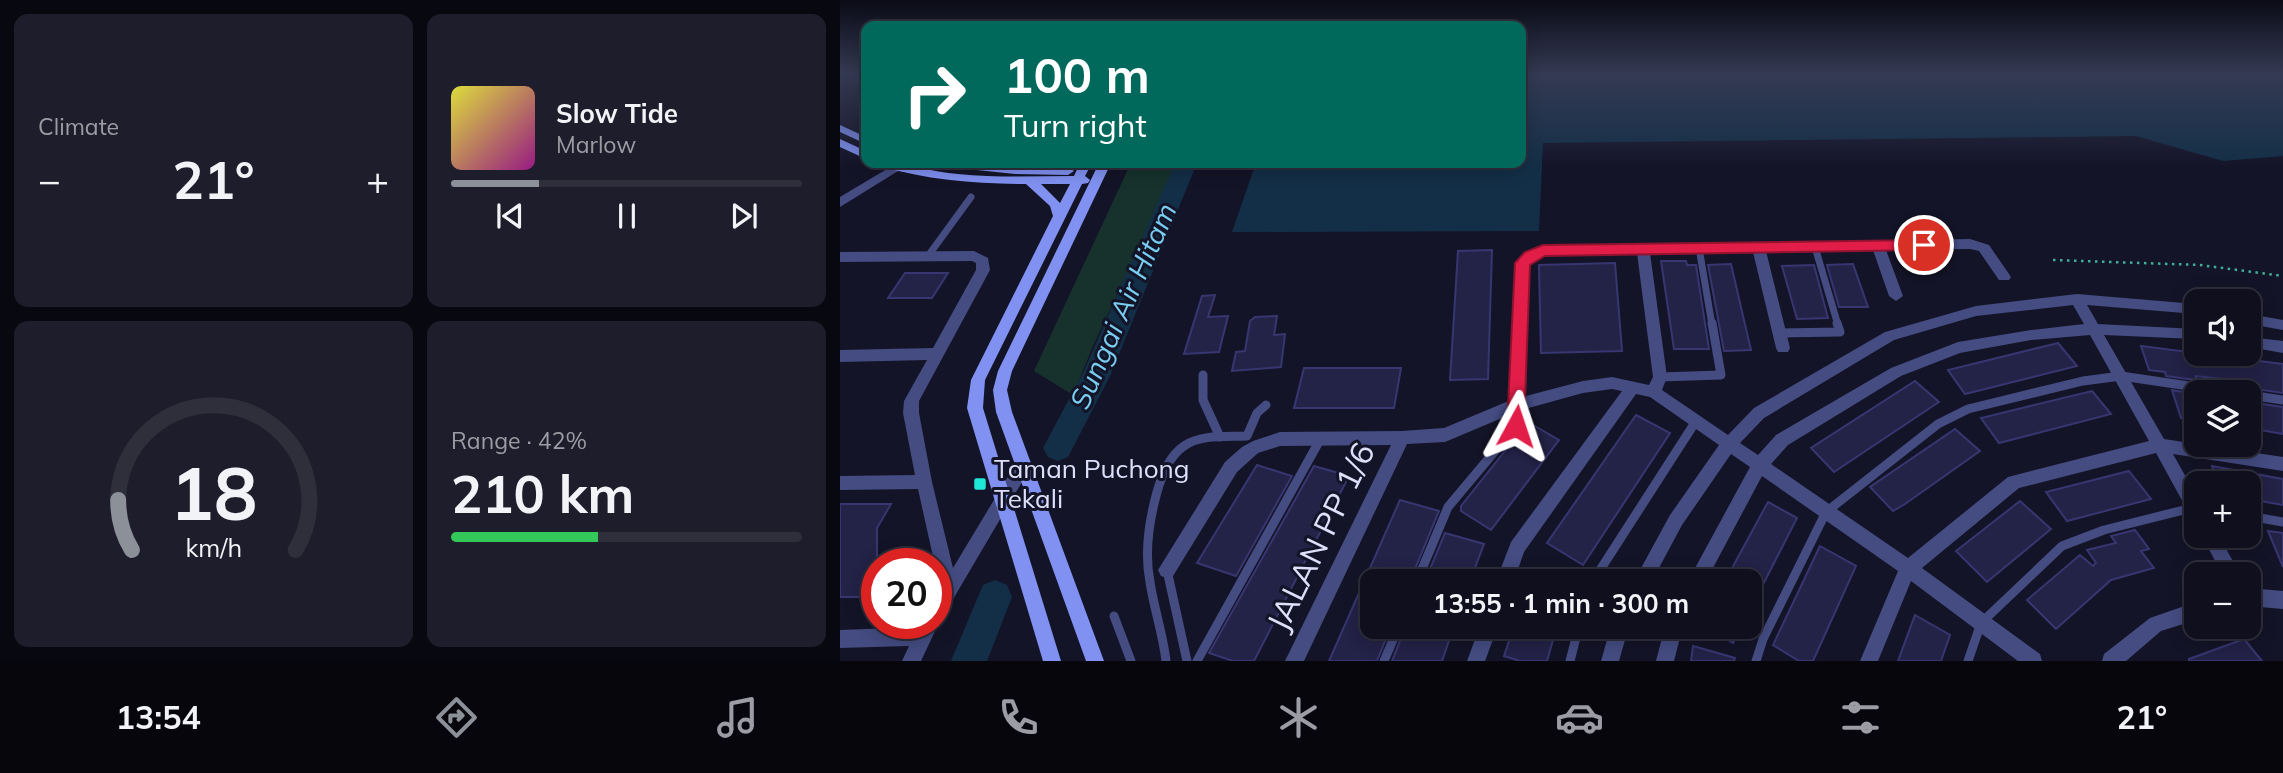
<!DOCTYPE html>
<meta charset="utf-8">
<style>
:root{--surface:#0f0f1e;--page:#1d1d2b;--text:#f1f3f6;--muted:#9b9ca4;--line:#2f2f3c;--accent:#8c9099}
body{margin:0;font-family:Mulish,sans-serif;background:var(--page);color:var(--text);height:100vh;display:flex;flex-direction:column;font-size:26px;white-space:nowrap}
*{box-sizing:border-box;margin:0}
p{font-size:23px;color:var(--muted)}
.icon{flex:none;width:38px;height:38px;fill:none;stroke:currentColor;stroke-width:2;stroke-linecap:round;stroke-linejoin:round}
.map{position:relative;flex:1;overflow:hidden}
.details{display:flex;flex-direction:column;gap:14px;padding:14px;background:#080810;width:840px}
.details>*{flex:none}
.hud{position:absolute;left:21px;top:21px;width:665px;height:147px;border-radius:14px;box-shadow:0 4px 18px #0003,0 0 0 2px var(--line);background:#00695c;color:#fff;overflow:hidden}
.fabs{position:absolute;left:1344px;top:289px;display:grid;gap:14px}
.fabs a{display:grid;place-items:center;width:77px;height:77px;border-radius:14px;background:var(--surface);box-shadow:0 4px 18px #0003,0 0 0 2px var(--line);font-size:35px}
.speed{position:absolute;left:21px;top:548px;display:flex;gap:14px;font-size:35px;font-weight:700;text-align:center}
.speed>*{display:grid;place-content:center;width:91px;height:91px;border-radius:50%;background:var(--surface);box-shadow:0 4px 18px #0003,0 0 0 2px var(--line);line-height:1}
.speed .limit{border:10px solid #d22;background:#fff;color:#111}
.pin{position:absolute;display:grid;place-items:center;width:60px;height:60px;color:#fff;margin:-30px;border:4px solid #fff;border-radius:50%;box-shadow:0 2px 7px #0007}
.me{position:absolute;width:77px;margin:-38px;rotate:5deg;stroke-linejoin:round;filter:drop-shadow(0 0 5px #0008)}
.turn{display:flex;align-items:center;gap:24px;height:147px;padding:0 28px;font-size:32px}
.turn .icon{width:91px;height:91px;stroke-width:2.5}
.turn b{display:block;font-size:49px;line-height:60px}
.big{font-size:52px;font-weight:700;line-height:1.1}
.details .card{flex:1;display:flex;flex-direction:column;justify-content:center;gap:10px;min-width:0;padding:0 24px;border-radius:14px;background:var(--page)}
.details .dial{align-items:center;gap:0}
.dial svg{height:182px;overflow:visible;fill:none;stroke:var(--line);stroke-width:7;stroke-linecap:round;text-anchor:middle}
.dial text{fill:var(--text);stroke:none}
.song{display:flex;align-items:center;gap:21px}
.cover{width:84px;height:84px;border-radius:10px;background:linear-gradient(135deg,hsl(60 70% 55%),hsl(310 70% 35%))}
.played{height:7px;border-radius:4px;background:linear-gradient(90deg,var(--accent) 25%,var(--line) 25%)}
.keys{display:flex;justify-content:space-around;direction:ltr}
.heat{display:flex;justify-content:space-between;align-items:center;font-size:38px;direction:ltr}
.charge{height:10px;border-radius:5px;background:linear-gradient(90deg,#34c759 42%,var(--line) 0)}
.details .tiles{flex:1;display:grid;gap:14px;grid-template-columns:repeat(2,1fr)}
.trip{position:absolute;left:520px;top:569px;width:402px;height:70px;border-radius:14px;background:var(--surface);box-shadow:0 4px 18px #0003,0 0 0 2px var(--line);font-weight:700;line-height:70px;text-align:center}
.menu{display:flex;height:112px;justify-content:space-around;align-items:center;background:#06060c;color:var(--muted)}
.menu .icon{width:49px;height:49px}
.menu .selected{color:var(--accent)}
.menu b{font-size:32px;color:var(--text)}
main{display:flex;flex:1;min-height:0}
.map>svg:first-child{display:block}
.green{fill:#17322c}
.water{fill:#132f47}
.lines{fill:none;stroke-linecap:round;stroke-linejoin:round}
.river{fill:#132f47;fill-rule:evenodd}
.building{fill:#232247;stroke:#383671;stroke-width:2}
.path{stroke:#3eb095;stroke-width:2.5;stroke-dasharray:2.5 4.5;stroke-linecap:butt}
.service-far1{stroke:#444c82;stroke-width:7}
.service{stroke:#444c82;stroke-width:9}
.minor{fill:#444c82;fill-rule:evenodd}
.secondary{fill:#8091f1;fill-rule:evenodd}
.route{fill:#e11d48;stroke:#92132f;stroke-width:2}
.poi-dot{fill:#1fe7d8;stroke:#141428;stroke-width:2.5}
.labels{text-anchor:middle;stroke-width:6;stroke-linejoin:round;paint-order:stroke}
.poi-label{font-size:26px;fill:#dee0fb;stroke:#141428;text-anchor:start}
.water-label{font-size:28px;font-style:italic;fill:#78cdf0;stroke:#141428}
.near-street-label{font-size:32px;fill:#dee0fb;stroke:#141428}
</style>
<main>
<section class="details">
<div class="tiles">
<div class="card"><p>Climate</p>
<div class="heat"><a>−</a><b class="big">21°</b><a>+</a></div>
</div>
<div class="card">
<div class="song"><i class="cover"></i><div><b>Slow Tide</b><p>Marlow</p></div></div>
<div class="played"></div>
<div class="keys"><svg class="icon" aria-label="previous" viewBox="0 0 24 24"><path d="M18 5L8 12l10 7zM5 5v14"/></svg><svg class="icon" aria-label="pause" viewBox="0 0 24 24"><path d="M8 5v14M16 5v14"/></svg><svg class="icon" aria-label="next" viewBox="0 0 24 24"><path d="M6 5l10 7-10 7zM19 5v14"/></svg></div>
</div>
<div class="card dial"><svg viewBox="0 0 100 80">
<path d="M14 69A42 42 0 1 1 86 69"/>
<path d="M14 69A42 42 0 0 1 8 47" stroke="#8c9099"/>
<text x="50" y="56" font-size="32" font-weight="700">18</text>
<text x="50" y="72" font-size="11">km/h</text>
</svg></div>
<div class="card"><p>Range · 42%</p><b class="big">210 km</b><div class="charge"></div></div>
</div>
</section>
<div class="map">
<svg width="1443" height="661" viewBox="0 0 1443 661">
<rect width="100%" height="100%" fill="#141428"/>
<!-- green -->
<polygon class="green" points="291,163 339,163 253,346 233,395 194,371"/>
<!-- water -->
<polygon class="water" points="681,74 1443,74 1443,156 1383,161 1296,136 703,143 699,231 392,232 416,163 681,163"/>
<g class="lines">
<!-- river -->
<g class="river">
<polygon points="335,163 357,163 270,376 228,457 218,461 208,457 203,448 243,373"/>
<polygon points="155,580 167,585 172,597 147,661 111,661 143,585"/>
</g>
</g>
<!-- building -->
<g class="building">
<polygon points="652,250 648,379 610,380 618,251"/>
<polygon points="821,261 846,261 847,265 856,265 869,349 834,349"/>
<polygon points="775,263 782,351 701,353 699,265"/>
<polygon points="891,264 903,316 911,350 884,351 868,265"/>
<polygon points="1013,264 1028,307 999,307 987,265"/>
<polygon points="974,265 988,318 957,319 942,266"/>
<polygon points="65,273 108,273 92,298 48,298"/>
<polygon points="375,295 368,317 388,316 379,352 344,354 362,296"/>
<polygon points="437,316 434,335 445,334 441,367 392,371 396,352 405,351 410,321 415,317"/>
<polygon points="1218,343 1237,366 1125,394 1108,370"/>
<polygon points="1301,346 1443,364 1443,393 1409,388 1409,382 1356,376 1356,380 1326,376 1325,372 1309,370"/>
<polygon points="464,368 561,368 554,408 454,408"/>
<polygon points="1075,381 1099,402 994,472 971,448"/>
<polygon points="1332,390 1356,394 1356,420 1341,418"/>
<polygon points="1252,391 1271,414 1159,443 1141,418"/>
<polygon points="1409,402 1443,407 1443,434 1409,428"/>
<polygon points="796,415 830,433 743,565 707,543"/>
<polygon points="688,422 719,440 651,530 621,511 621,506"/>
<polygon points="1115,429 1140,451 1065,504 1053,511 1030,487"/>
<polygon points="417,465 452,476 396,576 357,563"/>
<polygon points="474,466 509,476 414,661 393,661 369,653"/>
<polygon points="1372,466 1443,479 1443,505 1409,499 1409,483 1377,483"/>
<polygon points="1289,471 1311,499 1227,521 1206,492"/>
<polygon points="560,500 599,511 570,581 532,581 532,626 551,626 537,661 489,661"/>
<polygon points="1180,501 1211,529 1147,582 1116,551"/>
<polygon points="928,502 957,518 910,610 910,581 885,581"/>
<polygon points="0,504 51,504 37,528 37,597 0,597"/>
<polygon points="1295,530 1309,549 1301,551 1314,568 1271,580 1216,629 1187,600 1240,555 1253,566 1256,563 1247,550 1276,543 1271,536"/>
<polygon points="1428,531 1443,533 1443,567"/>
<polygon points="605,533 644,544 630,581 585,581"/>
<polygon points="980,546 1016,566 973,661 959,661 933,645"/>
<polygon points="1075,615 1110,635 1101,661 1058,661"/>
<polygon points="566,626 614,626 602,661 552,661"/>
<polygon points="674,626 717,626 707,661 680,661 664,656"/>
<polygon points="867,626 902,626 893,643"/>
<polygon points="1404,639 1422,661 1349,661 1349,659"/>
<polygon points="853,646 895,658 894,661 851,661"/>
</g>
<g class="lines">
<!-- path -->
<polyline class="path" points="1213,260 1360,265 1443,276"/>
<!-- service-far1 -->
<g class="service-far1">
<polyline points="975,247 998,325"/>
<polyline points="859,248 872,325"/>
<polyline points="88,256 131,197"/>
</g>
<!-- service -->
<g class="service">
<polyline points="939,333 1000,332 997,323"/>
<polyline points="363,375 363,400 380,437"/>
<polyline points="820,377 881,375 872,323"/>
<polyline points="1409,395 1443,400"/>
<polyline points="1409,516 1443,522"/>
<polyline points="327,570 347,661"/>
<polyline points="577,581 608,507 676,426 678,404"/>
<polyline points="753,581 856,421"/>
<polyline points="274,616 291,661"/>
<path d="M326 661C323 634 314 609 310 582 304 552 309 521 317 492 322 475 329 456 344 446 361 434 387 437 407 436L417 413 426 405"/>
<polyline points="357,661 481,438"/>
<polyline points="544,661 559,626"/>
<polyline points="730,661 739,626"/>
<polyline points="916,661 923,639 986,512 1098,424 1128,409 1243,381 1281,376 1390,392"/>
<polyline points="1128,661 1141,623 1222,546 1264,530 1356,507"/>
</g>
<!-- minor -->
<g class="minor">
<polygon points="57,163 71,163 0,207 0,197"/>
<path d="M1130 239 1149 245 1169 274 1171 277 1169 280H1159L1139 251 1130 249 1046 250 1063 296 1056 301 1049 296 1033 250 926 251 950 348 948 352H938L936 348 913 252 810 253 827 377 822 390 888 435 914 408 1045 332 1136 306 1237 294 1356 304V314L1247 305 1258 324 1356 329V339L1264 335 1324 439 1443 457V471L1333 454 1356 495V518L1350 515 1316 453 1179 488 1082 568 1200 654 1202 661H1178L1071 581 1038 661H1020L1058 571 922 476 866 581H848L910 467 891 454 842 525 812 581H794L830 515 879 445 810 397 796 394 684 552 674 581H656L671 542 782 391 772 389 743 393 681 410 605 442 567 444 464 661H445L551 445 440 446 418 453 397 472 333 576 327 578 321 576 318 570 385 462 402 447 413 441 440 432 562 431 604 428 671 400 676 263 698 247ZM797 253 813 377 809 385 772 377 743 381 686 396 689 265 706 255ZM1233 305 1244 324 1191 330 1118 342 1051 368 936 435 918 455 900 443 924 418 1054 340 1136 316ZM1250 335 1309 441 1168 477 1068 558 931 464 948 445 1061 376 1120 353 1191 340Z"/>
<polygon points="134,251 148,258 150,270 79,401 79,413 92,482 113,568 178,460 184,458 190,460 192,465 102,618 98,620 96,629 81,661 62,661 69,646 0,648 0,630 78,627 80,623 96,623 96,595 100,588 78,489 0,490 0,476 75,475 63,413 64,401 87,360 0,362 0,350 93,348 136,270 136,263 132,261 0,262 0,252"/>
<polygon points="1409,314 1443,320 1443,330 1409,324"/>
<polygon points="1409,337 1443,341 1443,353 1409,347"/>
<polygon points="1362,536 1379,536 1400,574 1382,574"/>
<polygon points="1409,588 1443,591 1443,609 1409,606"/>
<polygon points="1356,602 1356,620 1321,631 1286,661 1262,661 1264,654 1310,618"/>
<polygon points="640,626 658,626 645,661 627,661"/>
<polygon points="771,626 789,626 779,661 761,661"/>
<polygon points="825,626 843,626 834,661 816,661"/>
</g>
<!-- secondary -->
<g class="secondary">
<polygon points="0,125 26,137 26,144 0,132"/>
<polygon points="0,139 26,151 26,159 0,147"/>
<path d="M37 163C64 162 91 172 118 174 157 178 195 176 234 176L240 163H252L245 176 250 180 248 183 242 184 145 380 143 408 221 661H203L127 408 131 380 213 216 210 206 186 184C136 184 88 180 39 166ZM201 184H230L220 203Z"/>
<polygon points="102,163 228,167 234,171 228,175 175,174 108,167"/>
<polygon points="259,163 271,163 172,371 167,390 172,412 264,661 246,661 156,412 153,390 158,371"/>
</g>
</g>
<!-- sky -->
<linearGradient id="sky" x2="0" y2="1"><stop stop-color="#0b0b16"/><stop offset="0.44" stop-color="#343a53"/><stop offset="1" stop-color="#343a53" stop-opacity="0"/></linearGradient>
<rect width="1443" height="167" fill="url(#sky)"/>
<!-- route -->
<polygon class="route" points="1084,240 1091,245 1084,250 705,256 690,265 684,426 682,431 676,433 669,431 667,426 675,263 685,252 703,245"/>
<!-- markers -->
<rect class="poi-dot" x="133" y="477" width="14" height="14" rx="3.5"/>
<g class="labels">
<!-- poi labels -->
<g class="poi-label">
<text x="154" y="478">Taman Puchong<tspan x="154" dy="30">Tekali</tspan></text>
</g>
<!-- water labels -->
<g class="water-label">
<text transform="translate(283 306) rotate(-66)" y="10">Sungai Air Hitam</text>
</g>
<!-- near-street labels -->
<g class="near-street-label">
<text transform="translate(481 537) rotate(-64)" y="11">JALAN PP 1/6</text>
</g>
</g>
</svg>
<div class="fabs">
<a><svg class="icon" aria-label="sound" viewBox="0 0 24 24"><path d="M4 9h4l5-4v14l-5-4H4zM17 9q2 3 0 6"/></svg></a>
<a><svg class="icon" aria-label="layers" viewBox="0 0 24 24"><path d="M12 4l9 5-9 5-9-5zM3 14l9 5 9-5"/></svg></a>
<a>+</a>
<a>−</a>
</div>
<div class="speed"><div class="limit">20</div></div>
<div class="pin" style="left:1084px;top:245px;background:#d93025"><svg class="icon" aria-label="arrive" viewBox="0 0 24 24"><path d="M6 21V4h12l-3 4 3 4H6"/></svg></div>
<svg class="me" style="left:676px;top:426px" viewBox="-20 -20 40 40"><path d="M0-17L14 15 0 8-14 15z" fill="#e11d48" stroke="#fff" stroke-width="4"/></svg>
<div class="trip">13:55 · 1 min · 300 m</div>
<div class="hud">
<div class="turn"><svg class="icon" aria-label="right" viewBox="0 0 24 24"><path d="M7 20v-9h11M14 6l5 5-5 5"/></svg><div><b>100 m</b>Turn right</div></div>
</div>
</div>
</main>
<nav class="menu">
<b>13:54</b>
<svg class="icon selected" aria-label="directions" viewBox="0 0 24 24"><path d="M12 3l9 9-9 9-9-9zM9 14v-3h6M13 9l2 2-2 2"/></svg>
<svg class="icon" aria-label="music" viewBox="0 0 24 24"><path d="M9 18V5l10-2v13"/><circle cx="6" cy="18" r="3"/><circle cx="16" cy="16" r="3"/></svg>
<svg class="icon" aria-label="phone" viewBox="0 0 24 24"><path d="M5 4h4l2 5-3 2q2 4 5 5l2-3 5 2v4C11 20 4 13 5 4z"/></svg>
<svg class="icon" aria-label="climate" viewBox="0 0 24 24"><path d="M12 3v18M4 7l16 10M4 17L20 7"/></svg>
<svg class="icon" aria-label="car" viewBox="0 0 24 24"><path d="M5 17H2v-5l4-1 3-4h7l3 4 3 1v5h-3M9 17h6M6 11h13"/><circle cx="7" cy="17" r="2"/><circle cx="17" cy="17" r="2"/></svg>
<svg class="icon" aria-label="filters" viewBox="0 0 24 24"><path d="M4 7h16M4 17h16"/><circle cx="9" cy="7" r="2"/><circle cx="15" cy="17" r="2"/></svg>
<b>21°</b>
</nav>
